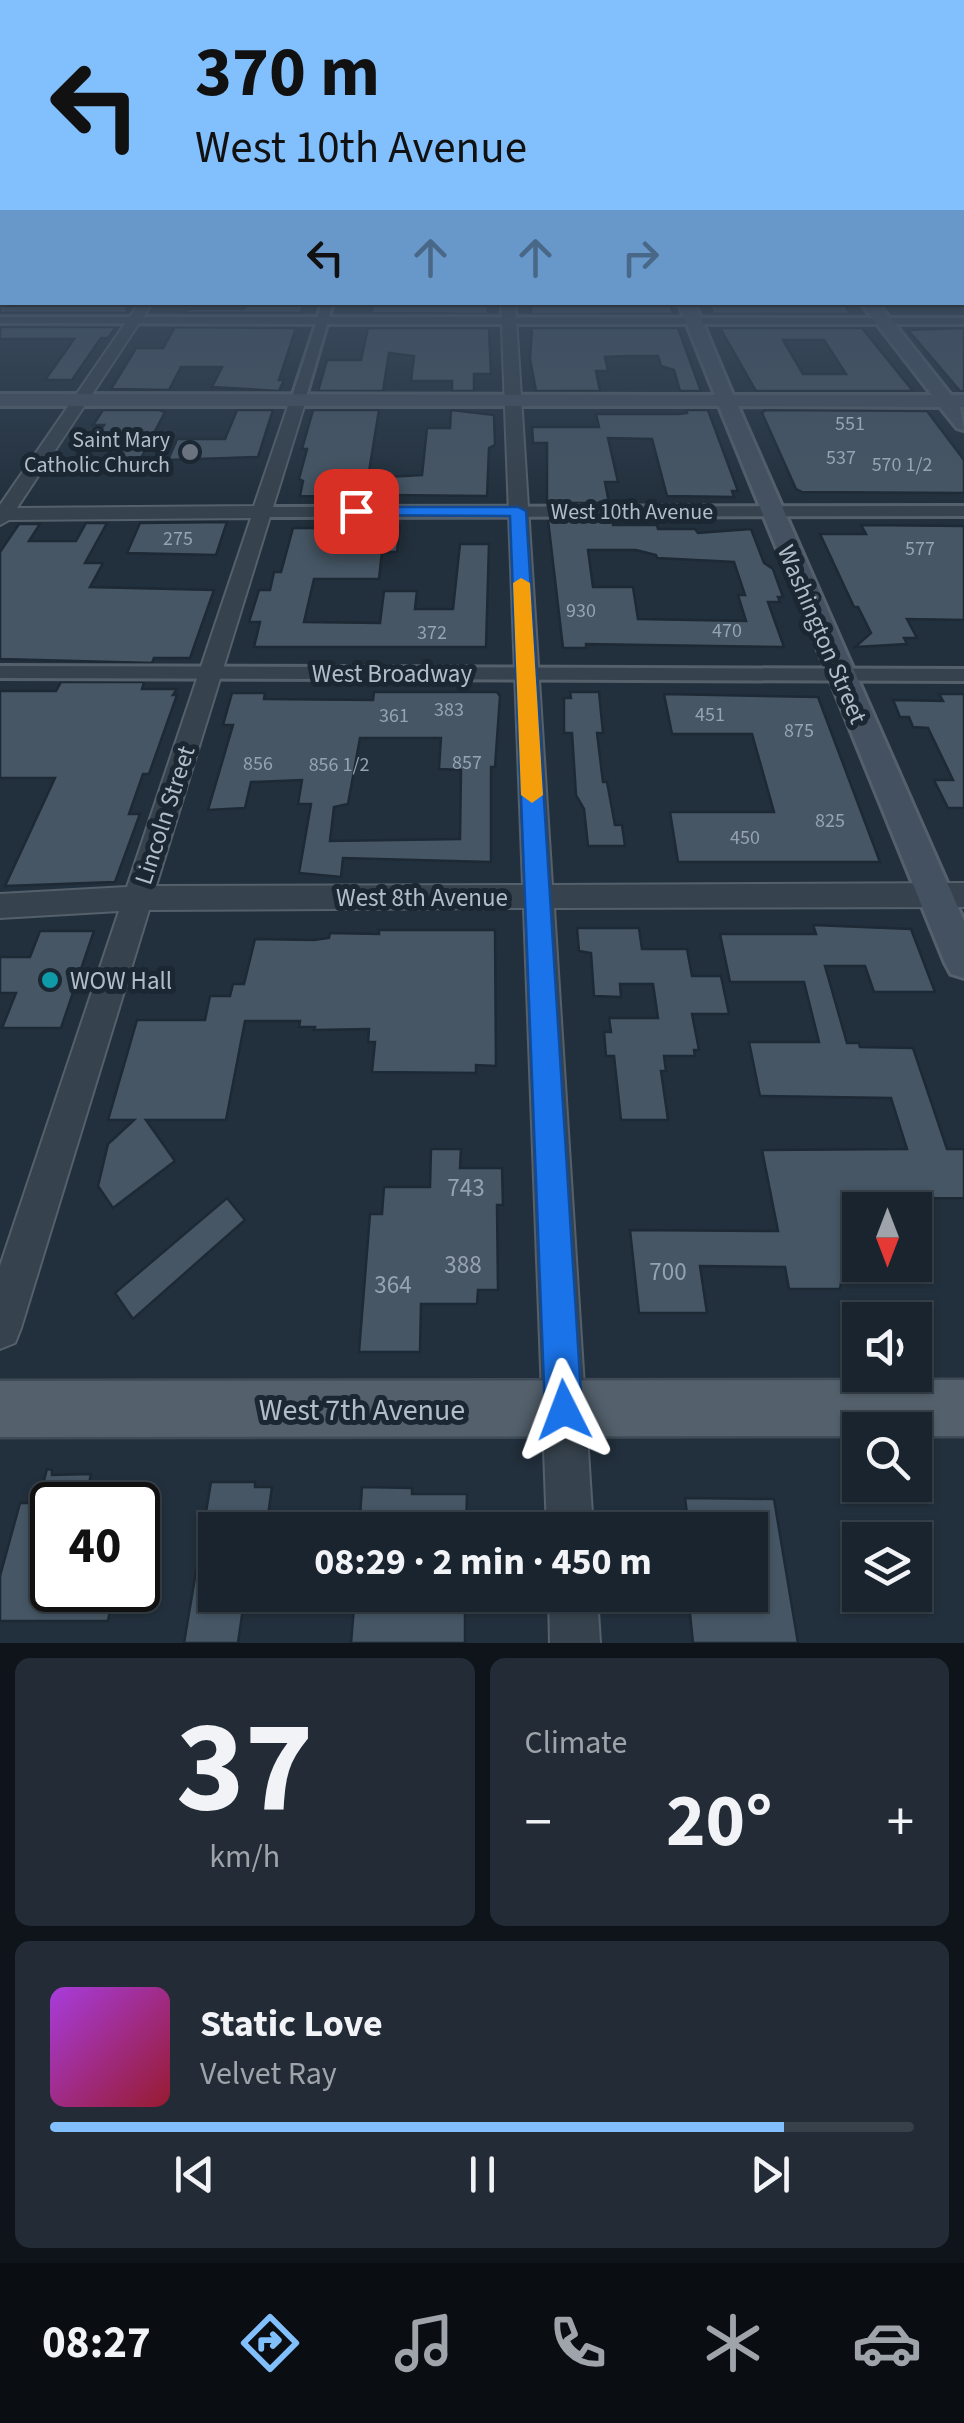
<!DOCTYPE html>
<meta charset="utf-8">
<style>
:root{--surface:#1a242e;--page:#232c36;--text:#f1f3f6;--muted:#9fa4aa;--line:#38414a;--accent:#82bffd}
body{margin:0;font-family:"Source Sans 3",sans-serif;background:var(--page);color:var(--text);height:100vh;display:flex;flex-direction:column;font-size:38px;white-space:nowrap}
*{box-sizing:border-box;margin:0}
p{font-size:32px;color:var(--muted)}
.icon{flex:none;width:55px;height:55px;fill:none;stroke:currentColor;stroke-width:2;stroke-linecap:round;stroke-linejoin:round}
.map{position:relative;height:1643px;overflow:hidden}
.sheet{display:flex;flex-direction:column;gap:15px;padding:15px;background:#0e1419;flex:1}
.sheet>*{flex:none}
.top-card{position:absolute;left:0px;top:0px;width:965px;height:305px;box-shadow:0 2px 8px #0004,0 0 0 2px var(--line);background:#82bffd;color:#111;overflow:hidden}
.needle{width:65px;rotate:180deg}
.buttons{position:absolute;left:842px;top:1192px;display:grid;gap:20px}
.buttons a{display:grid;place-items:center;width:90px;height:90px;border-radius:0px;background:var(--surface);box-shadow:0 2px 8px #0004,0 0 0 2px var(--line);font-size:50px}
.speed{position:absolute;left:30px;top:1482px;display:flex;gap:20px;font-size:50px;font-weight:700;text-align:center}
.speed>*{display:grid;place-content:center;width:130px;height:130px;border-radius:50%;background:var(--surface);box-shadow:0 2px 8px #0004,0 0 0 2px var(--line);line-height:1}
.speed .limit{border:5px solid #111;border-radius:15px;background:#fff;color:#111}
.pin{position:absolute;display:grid;place-items:center;width:85px;height:85px;color:#fff;margin:-42px;border-radius:20px;box-shadow:0 5px 15px #0006}
.me{position:absolute;width:110px;margin:-55px;rotate:357deg;stroke-linejoin:round;filter:drop-shadow(0 0 8px #0008)}
.turn{display:flex;align-items:center;gap:35px;height:210px;padding:0 30px;font-size:45px}
.turn .icon{width:130px;height:130px;stroke-width:2.5}
.turn b{display:block;font-size:70px;line-height:85px}
.lanes{display:flex;align-items:center;height:95px;padding:0 30px;background:#0003;justify-content:center;gap:50px;direction:ltr}
.lanes .off{opacity:.35}
.big{font-size:75px;font-weight:700;line-height:1.1}
.sheet .card{flex:1;display:flex;flex-direction:column;justify-content:center;gap:15px;min-width:0;padding:0 35px;border-radius:15px;background:var(--page)}
.sheet .dial{align-items:center;gap:0}
.dial b{font-size:130px;line-height:1}
.song{display:flex;align-items:center;gap:30px}
.cover{width:120px;height:120px;border-radius:15px;background:linear-gradient(135deg,hsl(280 70% 55%),hsl(350 70% 35%))}
.played{height:10px;border-radius:5px;background:linear-gradient(90deg,var(--accent) 85%,var(--line) 85%)}
.keys{display:flex;justify-content:space-around;direction:ltr}
.heat{display:flex;justify-content:space-between;align-items:center;font-size:55px;direction:ltr}
.sheet .tiles{flex:1;display:grid;gap:15px;grid-template-columns:1fr 1fr}
.card:last-child{grid-column:span 2}
.trip{position:absolute;left:198px;top:1512px;width:570px;height:100px;border-radius:0px;background:var(--surface);box-shadow:0 2px 8px #0004,0 0 0 2px var(--line);font-weight:700;line-height:100px;text-align:center}
.tabs{display:flex;height:160px;justify-content:space-around;align-items:center;background:#0a0e12;color:var(--muted)}
.tabs .icon{width:70px;height:70px}
.tabs .on{color:var(--accent)}
.tabs b{font-size:45px;color:var(--text)}
.map>svg:first-child{display:block}
.building{fill:#465664;stroke:#1d2934;stroke-width:2.5;fill-rule:evenodd}
.lines{fill:none;stroke-linecap:round;stroke-linejoin:round}
.minor-casing{stroke:#54606b;stroke-width:6}
.tertiary-casing{stroke:#54606b;stroke-width:4}
.secondary-casing{stroke:#54606b;stroke-width:6}
.primary-casing{stroke:#3f4b56;stroke-width:5}
.minor{fill:#36424d;fill-rule:evenodd}
.tertiary{fill:#36424d;fill-rule:evenodd}
.secondary{fill:#445160;fill-rule:evenodd}
.primary{fill:#54616d;fill-rule:evenodd}
.route{fill:#1a73e8;stroke:#114b97;stroke-width:2.5}
.slow{fill:#f59e0b}
.worship-dot{fill:#6b7280;stroke:#1b2732;stroke-width:4}
.culture-dot{fill:#0f9aa8;stroke:#1b2732;stroke-width:4}
.labels{text-anchor:middle;stroke-width:10;stroke-linejoin:round;paint-order:stroke}
.number-label{font-size:20px;fill:#96a3b0}
.far-poi-label{font-size:22px;fill:#b1bdc9;stroke:#1b2732;text-anchor:end}
.far-street-label{font-size:22px;fill:#b1bdc9;stroke:#1b2732}
.street-label{font-size:25px;fill:#b1bdc9;stroke:#1b2732}
.poi-label{font-size:25px;fill:#b1bdc9;stroke:#1b2732;text-anchor:start}
.near-number-label{font-size:25px;fill:#96a3b0}
.near-street-label{font-size:30px;fill:#b1bdc9;stroke:#1b2732}
</style>
<div class="map">
<svg width="964" height="1643" viewBox="0 0 964 1643">
<rect width="100%" height="100%" fill="#22303d"/>
<!-- building -->
<g class="building">
<polygon points="0,302 91,302 89,305 128,305 126,309 129,309 126,313 0,313"/>
<polygon points="374,302 488,303 488,314 371,313"/>
<polygon points="531,302 631,306 630,302 669,302 674,314 531,314"/>
<polygon points="708,302 832,302 844,304 851,314 713,314"/>
<polygon points="304,303 301,313 184,313 188,309 244,309 247,304"/>
<polygon points="0,327 116,327 108,338 101,338 72,380 45,380 74,339 0,339"/>
<polygon points="175,327 296,328 279,380 284,380 279,391 212,387 222,367 181,367 169,390 111,389 136,348 163,348"/>
<polygon points="368,328 489,328 491,374 474,374 474,391 452,391 452,381 411,381 414,356 389,353 383,391 318,391 327,360 361,360"/>
<polygon points="532,328 678,328 701,391 680,391 674,370 661,366 658,356 626,356 605,357 608,371 596,371 600,391 536,391 530,359"/>
<path d="M720 328H862L913 391H756ZM783 340H824L846 374H803Z"/>
<polygon points="964,328 964,391 960,391 908,330"/>
<polygon points="103,410 159,410 165,412 140,460 116,460 124,447 90,447 104,425 93,425"/>
<polygon points="237,410 273,410 258,457 168,460 177,439 225,439"/>
<polygon points="313,410 379,410 368,478 422,475 427,428 450,428 451,410 494,415 495,445 489,448 487,496 388,495 386,503 356,503 357,497 300,496 303,481 299,479 307,449 302,449"/>
<polygon points="686,410 708,410 738,491 732,491 734,497 667,496 652,439 608,438 618,482 605,482 609,503 547,503 547,443 533,443 532,427 599,427 596,414 679,414 687,413"/>
<polygon points="765,410 927,411 964,460 964,493 802,492 796,489 762,413"/>
<path d="M548 520H612L613 525H657L658 529H695L698 533 751 529 764 563 773 569 783 597H778L780 602H768L784 647 586 644V648H563ZM588 550H636L656 555 657 558 734 562 745 595H738L746 621 638 619 633 587H593Z"/>
<polygon points="352,521 384,521 383,526 400,526 397,552 382,552 379,579 314,579 304,622 380,623 384,591 417,591 415,609 453,609 460,544 489,544 486,647 254,647 260,622 249,622 259,590 270,590 274,572 281,572 293,528 351,528"/>
<polygon points="227,522 216,555 127,553 140,523"/>
<polygon points="86,523 107,523 85,563 103,563 90,587 214,590 190,658 154,658 152,663 0,659 0,552 19,524 40,524 29,541 76,541"/>
<polygon points="861,525 964,526 964,620 907,619 917,638 904,638 907,644 855,647 871,633 858,607 854,607 820,534 866,534"/>
<polygon points="61,682 144,682 142,689 177,689 173,695 177,695 149,774 143,774 129,814 140,814 115,882 5,886 55,778 0,778 0,691 56,691"/>
<path d="M374 692H497L500 696 495 767H491V862L343 858 341 877 299 873 311 804H298L302 780 251 782 245 808 208 810 233 725H223L232 693H265L264 699 373 700ZM360 738H441L439 769 461 770 460 839 330 841 334 807 348 804Z"/>
<polygon points="570,692 599,692 603,733 597,733 603,782 607,782 615,825 622,825 625,846 588,846 584,809 576,795 572,733 564,733 564,698 571,698"/>
<polygon points="664,694 818,697 880,862 678,862 670,812 774,812 752,734 672,734"/>
<polygon points="939,694 964,694 964,808 948,808 934,780 953,780 928,728 913,727 909,717 900,717 893,700 943,701"/>
<polygon points="813,925 911,929 935,992 874,992 865,966 825,966 847,1043 859,1043 860,1047 913,1048 947,1149 964,1149 964,1198 855,1199 840,1289 789,1289 785,1267 700,1266 707,1313 639,1313 630,1230 778,1231 762,1150 907,1149 891,1098 760,1096 749,1042 819,1042 804,982 730,982 720,934 816,934"/>
<polygon points="577,928 639,928 642,949 687,949 692,976 721,976 729,1014 692,1014 699,1050 694,1050 695,1056 664,1056 666,1071 661,1071 668,1120 621,1120 614,1056 606,1056 604,1032 611,1032 609,1018 658,1018 653,984 620,984 621,997 594,996 591,953 579,951"/>
<polygon points="379,930 495,930 496,1066 476,1065 476,1073 372,1072 375,1042 368,1042 369,1029 314,1030 315,1027 299,1027 300,1021 245,1021 226,1120 146,1120 175,1161 113,1208 98,1186 108,1144 134,1120 108,1120 137,1020 205,1020 210,996 230,996 233,984 244,984 255,939 314,940 329,938 330,933 379,934"/>
<polygon points="40,931 94,931 61,1028 2,1028 16,993 0,993 0,957 30,957"/>
<polygon points="431,1149 461,1149 460,1168 502,1168 503,1205 497,1205 498,1290 478,1290 477,1304 421,1304 420,1352 359,1352 370,1214 382,1214 384,1187 430,1187"/>
<polygon points="227,1198 245,1220 133,1319 115,1293"/>
<polygon points="47,1469 52,1470 52,1475 91,1474 84,1505 52,1505 52,1590 114,1590 108,1621 0,1621 0,1576 20,1503 38,1503"/>
<polygon points="211,1482 255,1482 255,1487 272,1487 266,1530 215,1530 215,1595 245,1595 238,1643 184,1643"/>
<polygon points="362,1487 412,1488 412,1494 467,1494 466,1530 359,1530"/>
<polygon points="685,1498 774,1499 798,1643 693,1643 688,1595 750,1595 750,1530 689,1530"/>
<polygon points="355,1595 465,1595 465,1643 351,1643"/>
</g>
<g class="lines">
<defs>
<g id="minor">
<polygon points="322,302 333,302 329,317 964,318 964,324 327,324 305,400 298,404 291,400 316,324 0,323 0,317 318,317"/>
<polygon points="964,506 964,516 262,517 254,512 262,507"/>
<polygon points="0,666 964,669 964,681 0,678"/>
</g>
<g id="tertiary">
<polygon points="0,273 2,273 2,277 0,278"/>
<polygon points="140,302 153,302 17,508 254,506 290,400 298,395 306,400 156,886 523,885 501,302 515,302 552,885 964,883 964,907 554,908 593,1530 547,1530 524,908 149,910 21,1328 15,1343 0,1349 0,1266 119,911 0,918 0,894 127,887 251,518 9,520 0,525 0,505"/>
<polygon points="549,1595 597,1595 600,1643 550,1643"/>
</g>
<polygon id="secondary" points="678,302 694,302 733,395 932,395 860,302 877,302 951,395 964,395 964,407 960,407 964,430 957,428 940,407 738,406 964,921 964,978 951,974 945,963 719,406 0,406 0,394 715,395"/>
<polygon id="primary" points="964,1380 964,1436 915,1436 915,1430 860,1430 860,1436 0,1437 0,1381"/>
</defs>
<!-- minor casing -->
<use href="#minor" class="minor-casing"/>
<!-- tertiary casing -->
<use href="#tertiary" class="tertiary-casing"/>
<!-- secondary casing -->
<use href="#secondary" class="secondary-casing"/>
<!-- primary casing -->
<use href="#primary" class="primary-casing"/>
<!-- minor -->
<use href="#minor" class="minor"/>
<!-- tertiary -->
<use href="#tertiary" class="tertiary"/>
<!-- secondary -->
<use href="#secondary" class="secondary"/>
<!-- primary -->
<use href="#primary" class="primary"/>
</g>
<!-- sky -->
<linearGradient id="sky" x2="0" y2="1"><stop stop-color="#131a22"/><stop offset="0.54" stop-color="#3e4e62"/><stop offset="1" stop-color="#3e4e62" stop-opacity="0"/></linearGradient>
<rect width="964" height="503" fill="url(#sky)"/>
<!-- route -->
<polygon class="route" points="351,507 518,507 526,511 582,1410 576,1423 564,1428 551,1423 545,1410 510,516 356,515 348,511"/>
<!-- slow -->
<polygon class="slow" points="521,578 530,583 543,795 532,803 521,795 513,583"/>
<!-- markers -->
<circle class="worship-dot" cx="190" cy="452" r="10"/>
<circle class="culture-dot" cx="50" cy="980" r="10"/>
<g class="labels">
<!-- number labels -->
<g class="number-label">
<text x="850" y="430">551</text>
<text x="841" y="464">537</text>
<text x="902" y="471">570 1/2</text>
<text x="178" y="545">275</text>
<text x="920" y="555">577</text>
<text x="581" y="617">930</text>
<text x="727" y="637">470</text>
<text x="432" y="639">372</text>
<text x="449" y="716">383</text>
<text x="710" y="721">451</text>
<text x="394" y="722">361</text>
<text x="799" y="737">875</text>
<text x="467" y="769">857</text>
<text x="258" y="770">856</text>
<text x="339" y="771">856 1/2</text>
<text x="830" y="827">825</text>
<text x="745" y="844">450</text>
</g>
<!-- far-poi labels -->
<g class="far-poi-label">
<text x="170" y="447">Saint Mary<tspan x="170" dy="25">Catholic Church</tspan></text>
</g>
<!-- far-street labels -->
<g class="far-street-label">
<text x="632" y="519">West 10th Avenue</text>
</g>
<!-- street labels -->
<g class="street-label">
<text transform="translate(823 634) rotate(67)" y="9">Washington Street</text>
<text x="392" y="682">West Broadway</text>
<text transform="translate(164 815) rotate(-72)" y="9">Lincoln Street</text>
<text x="422" y="906">West 8th Avenue</text>
</g>
<!-- poi labels -->
<g class="poi-label">
<text x="70" y="989">WOW Hall</text>
</g>
<!-- near-number labels -->
<g class="near-number-label">
<text x="466" y="1196">743</text>
<text x="463" y="1273">388</text>
<text x="668" y="1280">700</text>
<text x="393" y="1293">364</text>
</g>
<!-- near-street labels -->
<g class="near-street-label">
<text x="362" y="1420">West 7th Avenue</text>
</g>
</g>
</svg>
<div class="buttons">
<a><svg class="needle" viewBox="-14 -14 28 28"><path d="M0-13l5 13h-10z" fill="#e53935"/><path d="M0 13l5-13h-10z" fill="#9fa4aa"/></svg></a>
<a><svg class="icon" aria-label="sound" viewBox="0 0 24 24"><path d="M4 9h4l5-4v14l-5-4H4zM17 9q2 3 0 6"/></svg></a>
<a><svg class="icon" aria-label="search" viewBox="0 0 24 24"><circle cx="10" cy="10" r="6"/><path d="M15 15l6 6"/></svg></a>
<a><svg class="icon" aria-label="layers" viewBox="0 0 24 24"><path d="M12 4l9 5-9 5-9-5zM3 14l9 5 9-5"/></svg></a>
</div>
<div class="speed"><div class="limit">40</div></div>
<div class="pin" style="left:356px;top:511px;background:#d93025"><svg class="icon" aria-label="arrive" viewBox="0 0 24 24"><path d="M6 21V4h12l-3 4 3 4H6"/></svg></div>
<svg class="me" style="left:564px;top:1410px" viewBox="-20 -20 40 40"><path d="M0-17L14 15 0 8-14 15z" fill="#1a73e8" stroke="#fff" stroke-width="4"/></svg>
<div class="trip">08:29 · 2 min · 450 m</div>
<div class="top-card">
<div class="turn"><svg class="icon" aria-label="left" viewBox="0 0 24 24"><path d="M17 20v-9H6M10 6l-5 5 5 5"/></svg><div><b>370 m</b>West 10th Avenue</div></div>
<div class="lanes"><svg class="icon" aria-label="left" viewBox="0 0 24 24"><path d="M17 20v-9H6M10 6l-5 5 5 5"/></svg><svg class="icon off" aria-label="ahead" viewBox="0 0 24 24"><path d="M12 20V5M6 11l6-6 6 6"/></svg><svg class="icon off" aria-label="ahead" viewBox="0 0 24 24"><path d="M12 20V5M6 11l6-6 6 6"/></svg><svg class="icon off" aria-label="right" viewBox="0 0 24 24"><path d="M7 20v-9h11M14 6l5 5-5 5"/></svg></div>
</div>
</div>
<section class="sheet">
<div class="tiles">
<div class="card dial"><b>37</b><p>km/h</p></div>
<div class="card"><p>Climate</p>
<div class="heat"><a>−</a><b class="big">20°</b><a>+</a></div>
</div>
<div class="card">
<div class="song"><i class="cover"></i><div><b>Static Love</b><p>Velvet Ray</p></div></div>
<div class="played"></div>
<div class="keys"><svg class="icon" aria-label="previous" viewBox="0 0 24 24"><path d="M18 5L8 12l10 7zM5 5v14"/></svg><svg class="icon" aria-label="pause" viewBox="0 0 24 24"><path d="M8 5v14M16 5v14"/></svg><svg class="icon" aria-label="next" viewBox="0 0 24 24"><path d="M6 5l10 7-10 7zM19 5v14"/></svg></div>
</div>
</div>
</section>
<nav class="tabs">
<b>08:27</b>
<svg class="icon on" aria-label="directions" viewBox="0 0 24 24"><path d="M12 3l9 9-9 9-9-9zM9 14v-3h6M13 9l2 2-2 2"/></svg>
<svg class="icon" aria-label="music" viewBox="0 0 24 24"><path d="M9 18V5l10-2v13"/><circle cx="6" cy="18" r="3"/><circle cx="16" cy="16" r="3"/></svg>
<svg class="icon" aria-label="phone" viewBox="0 0 24 24"><path d="M5 4h4l2 5-3 2q2 4 5 5l2-3 5 2v4C11 20 4 13 5 4z"/></svg>
<svg class="icon" aria-label="climate" viewBox="0 0 24 24"><path d="M12 3v18M4 7l16 10M4 17L20 7"/></svg>
<svg class="icon" aria-label="car" viewBox="0 0 24 24"><path d="M5 17H2v-5l4-1 3-4h7l3 4 3 1v5h-3M9 17h6M6 11h13"/><circle cx="7" cy="17" r="2"/><circle cx="17" cy="17" r="2"/></svg>
</nav>
